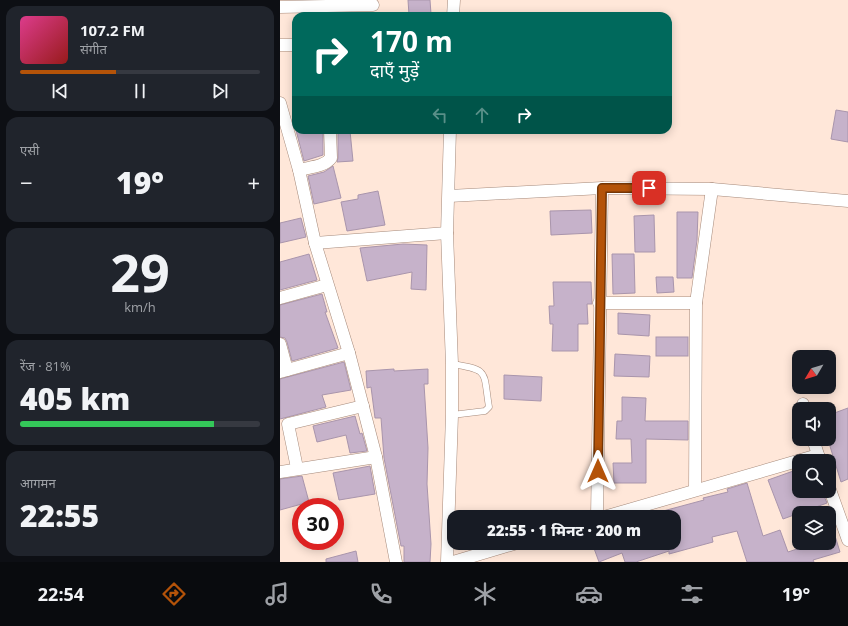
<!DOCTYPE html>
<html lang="hi">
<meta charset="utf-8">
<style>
:root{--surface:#171b24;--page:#20242c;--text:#f1f3f6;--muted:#9ea1a6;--line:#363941;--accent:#b45309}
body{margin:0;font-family:"Open Sans","Noto Sans Devanagari",sans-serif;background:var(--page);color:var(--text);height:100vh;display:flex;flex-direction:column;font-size:15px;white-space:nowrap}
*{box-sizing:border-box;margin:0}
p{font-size:13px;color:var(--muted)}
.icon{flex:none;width:22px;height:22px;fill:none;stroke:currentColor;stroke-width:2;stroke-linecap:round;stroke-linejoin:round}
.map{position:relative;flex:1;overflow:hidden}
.panel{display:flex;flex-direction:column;gap:6px;padding:6px;background:#0d0f14;width:280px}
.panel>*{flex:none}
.hud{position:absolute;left:12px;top:12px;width:380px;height:122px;border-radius:12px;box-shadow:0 2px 10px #0003;background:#00695c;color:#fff;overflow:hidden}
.needle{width:26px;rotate:232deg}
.fabs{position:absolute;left:512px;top:350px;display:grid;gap:8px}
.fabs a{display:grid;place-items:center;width:44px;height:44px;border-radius:8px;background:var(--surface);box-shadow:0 2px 10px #0003;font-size:20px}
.speed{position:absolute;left:12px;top:498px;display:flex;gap:8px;font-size:20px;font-weight:700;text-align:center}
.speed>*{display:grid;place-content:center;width:52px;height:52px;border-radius:50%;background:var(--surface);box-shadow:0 2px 10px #0003;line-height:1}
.speed .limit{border:6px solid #d22;background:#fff;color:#111}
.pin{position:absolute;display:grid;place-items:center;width:34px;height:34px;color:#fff;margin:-17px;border-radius:8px;box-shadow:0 2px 6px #0006}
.me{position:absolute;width:44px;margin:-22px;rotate:0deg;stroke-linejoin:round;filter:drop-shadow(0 0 3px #0008)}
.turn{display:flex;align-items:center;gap:14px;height:84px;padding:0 12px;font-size:18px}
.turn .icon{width:52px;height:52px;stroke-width:2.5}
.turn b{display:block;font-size:28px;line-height:34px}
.lanes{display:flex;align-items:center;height:38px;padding:0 12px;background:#0003;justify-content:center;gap:20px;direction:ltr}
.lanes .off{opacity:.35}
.big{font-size:30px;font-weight:800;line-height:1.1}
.panel .card{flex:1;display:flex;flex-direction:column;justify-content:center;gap:6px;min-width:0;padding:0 14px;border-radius:12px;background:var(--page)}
.panel .dial{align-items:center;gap:0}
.dial b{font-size:52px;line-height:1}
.song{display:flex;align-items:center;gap:12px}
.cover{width:48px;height:48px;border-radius:6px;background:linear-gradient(135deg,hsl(330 70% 55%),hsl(0 70% 35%))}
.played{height:4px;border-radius:2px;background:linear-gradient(90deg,var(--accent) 40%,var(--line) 40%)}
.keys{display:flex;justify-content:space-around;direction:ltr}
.heat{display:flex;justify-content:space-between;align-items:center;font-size:22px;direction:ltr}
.charge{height:6px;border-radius:3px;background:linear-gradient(90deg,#34c759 81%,var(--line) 0)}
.trip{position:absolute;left:167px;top:510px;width:234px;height:40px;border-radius:12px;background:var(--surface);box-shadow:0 2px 10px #0003;font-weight:800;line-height:40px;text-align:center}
.tab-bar{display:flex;height:64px;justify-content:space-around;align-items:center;background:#090b0e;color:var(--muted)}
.tab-bar .icon{width:28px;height:28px}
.tab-bar .active{color:var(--accent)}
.tab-bar b{font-size:18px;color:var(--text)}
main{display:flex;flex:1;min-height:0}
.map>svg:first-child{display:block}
.building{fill:#c6b2ca;stroke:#a995ac}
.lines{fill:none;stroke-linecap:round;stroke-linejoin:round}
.lane-casing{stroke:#a68a7b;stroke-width:7}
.street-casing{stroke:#a68a7b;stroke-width:13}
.lane{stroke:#fff;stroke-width:6}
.street{stroke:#fff;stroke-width:12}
.route-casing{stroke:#753606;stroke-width:10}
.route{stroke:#b45309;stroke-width:7}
</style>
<main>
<section class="panel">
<div class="card">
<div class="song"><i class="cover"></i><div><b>107.2 FM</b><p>संगीत</p></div></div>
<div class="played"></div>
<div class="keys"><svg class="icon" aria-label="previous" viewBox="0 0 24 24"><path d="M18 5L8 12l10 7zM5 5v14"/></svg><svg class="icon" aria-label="pause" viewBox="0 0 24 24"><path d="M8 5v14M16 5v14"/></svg><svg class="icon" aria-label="next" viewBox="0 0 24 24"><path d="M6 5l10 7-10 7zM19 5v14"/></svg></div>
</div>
<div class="card"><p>एसी</p>
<div class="heat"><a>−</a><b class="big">19°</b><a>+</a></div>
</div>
<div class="card dial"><b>29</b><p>km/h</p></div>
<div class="card"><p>रेंज · 81%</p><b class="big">405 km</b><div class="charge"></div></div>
<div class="card"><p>आगमन</p><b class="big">22:55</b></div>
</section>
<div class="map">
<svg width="568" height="562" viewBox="0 0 568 562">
<rect width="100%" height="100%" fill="#ffe7d9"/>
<!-- building -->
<g class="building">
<polygon points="128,0 150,0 151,14 129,15"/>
<polygon points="556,110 568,112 568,142 551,139"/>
<polygon points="16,130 43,130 43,155 24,161"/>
<polygon points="70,131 73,161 57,162 58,158 58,132"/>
<polygon points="53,166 61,198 34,204 28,176 44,172"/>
<polygon points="98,191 105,225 67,231 61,202 78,199 78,195"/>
<polygon points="311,210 312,233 271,235 270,211"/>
<polygon points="397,212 418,212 417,240 412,278 397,278"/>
<polygon points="374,215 375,252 355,252 354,216"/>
<polygon points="21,218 26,237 0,243 0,223"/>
<polygon points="123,244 147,245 146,290 131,289 132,272 87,281 80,248"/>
<polygon points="29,254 37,280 0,290 0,262"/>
<polygon points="332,254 354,254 355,293 333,294"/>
<polygon points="376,277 393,277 394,292 377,293"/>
<polygon points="273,282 311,282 312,304 307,304 308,324 298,324 298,351 272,351 273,324 270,324 269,306 274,306"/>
<polygon points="42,294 47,312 45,312 58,348 12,361 7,342 5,338 0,337 0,305"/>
<polygon points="338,313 370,315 369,336 338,334"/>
<rect x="376" y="337" width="32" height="19"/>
<polygon points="335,354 370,356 369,377 334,376"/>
<polygon points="64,362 71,390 42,395 46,407 0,419 0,379"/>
<polygon points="114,369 114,371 148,369 148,384 144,384 148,448 147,484 151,544 150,562 124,562 124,546 121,546 104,458 101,418 95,418 91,387 87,388 86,371"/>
<polygon points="224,375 262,377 261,401 224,399"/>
<polygon points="342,397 366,398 365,421 408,421 408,440 366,439 366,483 334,483 333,463 352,463 351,439 336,439 337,421 342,421"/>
<polygon points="568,408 568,479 561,482 549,443 549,415"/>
<polygon points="75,416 80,434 82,433 87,451 70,453 66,435 37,442 33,426"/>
<polygon points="90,466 95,494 59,500 53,473"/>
<polygon points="519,469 519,491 542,491 547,503 503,519 488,480"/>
<polygon points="22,476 29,502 0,510 0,479"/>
<polygon points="467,483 483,536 500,530 508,552 535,543 549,543 549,523 551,523 560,552 533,560 534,562 467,562 457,531 432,537 433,542 389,554 389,551 356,562 345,562 342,553 319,562 312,543 394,543 394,517 373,517 372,514 424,500 423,498 448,492 447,489"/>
<polygon points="76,551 78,562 46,562 46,559"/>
</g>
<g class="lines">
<defs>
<path id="lane" d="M172 415 205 411 209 407C203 371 210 370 172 364"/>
<g id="street">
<polyline points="0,7 93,5"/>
<polyline points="173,16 174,0"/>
<polyline points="0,45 16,45"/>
<polyline points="0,103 19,170 35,243 69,353 96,457 116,562"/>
<path d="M19 170C30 167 44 167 51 158L50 130"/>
<polyline points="169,196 322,188 432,189 568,201"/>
<polyline points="35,243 167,233"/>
<polyline points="0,298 47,285"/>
<polyline points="319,303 416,303"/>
<polyline points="0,344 7,370"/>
<polyline points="0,372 69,353"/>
<polyline points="523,404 524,409"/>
<polyline points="533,439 540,461"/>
<polyline points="17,468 8,424 83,406"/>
<polyline points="0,472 96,457"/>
<polyline points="549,487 568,540"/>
<polyline points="415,490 416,303 432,189"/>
<polyline points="317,517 322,188"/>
<polyline points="324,517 538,455"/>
<polyline points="167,562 172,415 172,364 167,233 170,130"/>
<polyline points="173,562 237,543"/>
</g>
</defs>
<!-- lane casing -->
<use href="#lane" class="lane-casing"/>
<!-- street casing -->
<use href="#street" class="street-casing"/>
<!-- lane -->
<use href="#lane" class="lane"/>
<!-- street -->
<use href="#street" class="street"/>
</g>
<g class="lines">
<defs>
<polyline id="route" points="318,471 322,188 369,188"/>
</defs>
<!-- route casing -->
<use href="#route" class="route-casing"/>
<!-- route -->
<use href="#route" class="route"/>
</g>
</svg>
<div class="fabs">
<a><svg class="needle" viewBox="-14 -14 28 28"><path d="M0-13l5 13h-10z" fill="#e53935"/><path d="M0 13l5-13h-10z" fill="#9ea1a6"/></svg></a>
<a><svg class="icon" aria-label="sound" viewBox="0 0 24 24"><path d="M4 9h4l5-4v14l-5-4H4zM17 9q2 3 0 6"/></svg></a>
<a><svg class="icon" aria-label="search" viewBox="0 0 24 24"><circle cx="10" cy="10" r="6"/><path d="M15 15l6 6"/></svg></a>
<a><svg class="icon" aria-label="layers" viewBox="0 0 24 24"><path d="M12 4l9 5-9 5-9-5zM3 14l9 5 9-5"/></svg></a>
</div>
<div class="speed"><div class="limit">30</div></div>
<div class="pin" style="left:369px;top:188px;background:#d93025"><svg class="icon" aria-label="arrive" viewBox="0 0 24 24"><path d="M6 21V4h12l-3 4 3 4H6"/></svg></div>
<svg class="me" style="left:318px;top:471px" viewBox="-20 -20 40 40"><path d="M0-17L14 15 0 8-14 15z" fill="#b45309" stroke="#fff" stroke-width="4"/></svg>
<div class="trip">22:55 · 1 मिनट · 200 m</div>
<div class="hud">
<div class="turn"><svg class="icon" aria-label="right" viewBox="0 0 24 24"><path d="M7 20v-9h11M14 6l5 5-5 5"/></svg><div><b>170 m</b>दाएँ मुड़ें</div></div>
<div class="lanes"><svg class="icon off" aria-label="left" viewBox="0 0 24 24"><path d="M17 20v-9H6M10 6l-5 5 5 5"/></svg><svg class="icon off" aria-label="ahead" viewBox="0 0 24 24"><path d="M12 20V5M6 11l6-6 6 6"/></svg><svg class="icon" aria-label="right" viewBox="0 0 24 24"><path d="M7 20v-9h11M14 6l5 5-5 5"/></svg></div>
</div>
</div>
</main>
<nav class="tab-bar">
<b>22:54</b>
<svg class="icon active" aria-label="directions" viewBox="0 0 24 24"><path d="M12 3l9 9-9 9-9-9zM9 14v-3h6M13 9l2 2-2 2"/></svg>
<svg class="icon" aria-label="music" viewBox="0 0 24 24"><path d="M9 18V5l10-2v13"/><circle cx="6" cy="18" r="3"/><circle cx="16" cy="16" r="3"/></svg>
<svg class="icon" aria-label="phone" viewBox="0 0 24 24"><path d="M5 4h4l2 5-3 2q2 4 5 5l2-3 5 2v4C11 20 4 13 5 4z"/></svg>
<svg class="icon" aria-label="climate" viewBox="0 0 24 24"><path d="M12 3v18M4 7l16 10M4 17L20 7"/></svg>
<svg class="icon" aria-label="car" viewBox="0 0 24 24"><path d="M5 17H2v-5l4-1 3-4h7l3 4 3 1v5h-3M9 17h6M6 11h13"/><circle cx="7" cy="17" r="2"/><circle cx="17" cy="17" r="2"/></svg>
<svg class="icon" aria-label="filters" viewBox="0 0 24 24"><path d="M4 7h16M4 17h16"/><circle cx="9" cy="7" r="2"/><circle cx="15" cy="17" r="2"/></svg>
<b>19°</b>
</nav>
